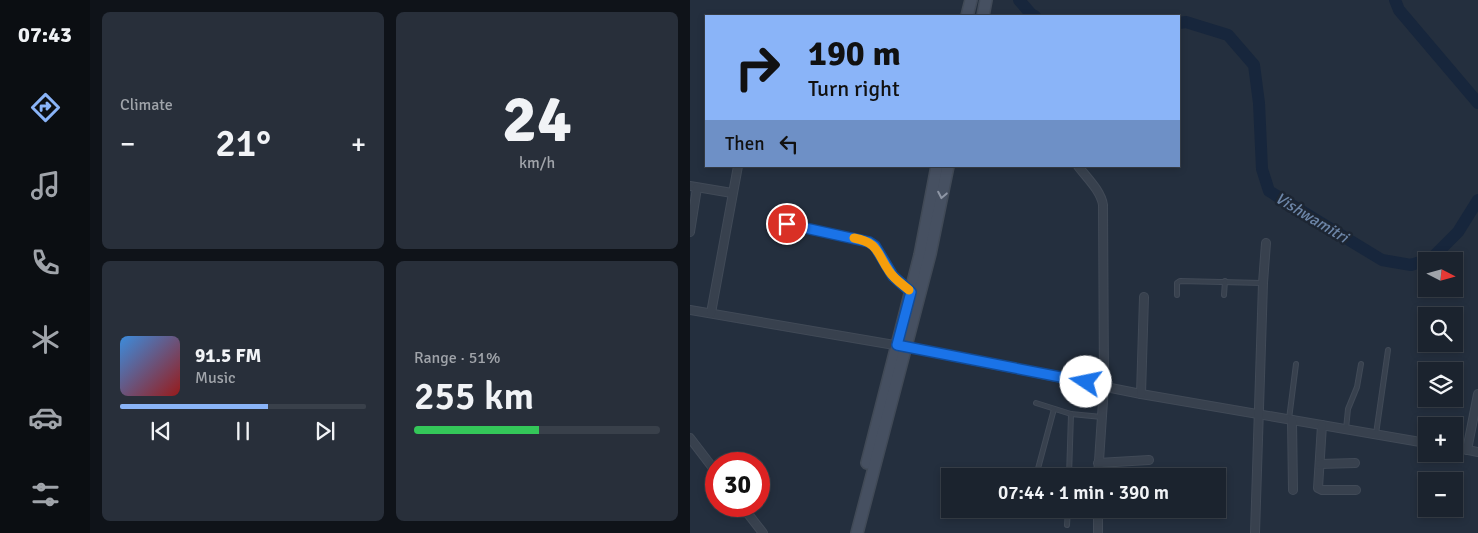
<!DOCTYPE html>
<meta charset="utf-8">
<style>
:root{--surface:#1b232e;--page:#282f3a;--text:#f1f3f6;--muted:#a0a4aa;--line:#39404a;--accent:#8ab4f8}
body{margin:0;font-family:Signika,sans-serif;background:var(--page);color:var(--text);height:100vh;display:flex;flex-direction:column;font-size:19px;white-space:nowrap}
*{box-sizing:border-box;margin:0}
p{font-size:16px;color:var(--muted)}
.icon{flex:none;width:28px;height:28px;fill:none;stroke:currentColor;stroke-width:2;stroke-linecap:round;stroke-linejoin:round}
.map{position:relative;flex:1;overflow:hidden}
.drawer{display:flex;flex-direction:column;gap:12px;padding:12px;background:#0f1319;width:600px}
.drawer>*{flex:none}
.banner{position:absolute;left:15px;top:15px;width:475px;height:152px;border-radius:0px;box-shadow:0 2px 8px #0003,0 0 0 1px var(--line);background:#8ab4f8;color:#111;overflow:hidden}
.needle{width:32px;rotate:96deg}
.tools{position:absolute;left:728px;top:252px;display:grid;gap:10px}
.tools a{display:grid;place-items:center;width:45px;height:45px;border-radius:0px;background:var(--surface);box-shadow:0 2px 8px #0003,0 0 0 1px var(--line);font-size:25px}
.speed{position:absolute;left:15px;top:452px;display:flex;gap:10px;font-size:25px;font-weight:700;text-align:center}
.speed>*{display:grid;place-content:center;width:65px;height:65px;border-radius:50%;background:var(--surface);box-shadow:0 2px 8px #0003,0 0 0 1px var(--line);line-height:1}
.speed .limit{border:8px solid #d22;background:#fff;color:#111}
.pin{position:absolute;display:grid;place-items:center;width:42px;height:42px;color:#fff;margin:-21px;border:2px solid #fff;border-radius:50%;box-shadow:0 1px 5px #0007}
.me{position:absolute;width:55px;margin:-28px;rotate:281deg;stroke-linejoin:round;filter:drop-shadow(0 0 4px #0008)}
.turn{display:flex;align-items:center;gap:18px;height:105px;padding:0 20px;font-size:22px}
.turn .icon{width:65px;height:65px;stroke-width:2.5}
.turn b{display:block;font-size:35px;line-height:42px}
.then{display:flex;align-items:center;height:48px;padding:0 20px;background:#0003;gap:10px;font-size:19px}
.big{font-size:38px;font-weight:600;line-height:1.1}
.drawer .tile{flex:1;display:flex;flex-direction:column;justify-content:center;gap:8px;min-width:0;padding:0 18px;border-radius:8px;background:var(--page)}
.drawer .dial{align-items:center;gap:0}
.dial b{font-size:65px;line-height:1}
.song{display:flex;align-items:center;gap:15px}
.cover{width:60px;height:60px;border-radius:8px;background:linear-gradient(135deg,hsl(210 70% 55%),hsl(0 70% 35%))}
.played{height:5px;border-radius:2px;background:linear-gradient(90deg,var(--accent) 60%,var(--line) 60%)}
.keys{display:flex;justify-content:space-around;direction:ltr}
.heat{display:flex;justify-content:space-between;align-items:center;font-size:28px;direction:ltr}
.charge{height:8px;border-radius:4px;background:linear-gradient(90deg,#34c759 51%,var(--line) 0)}
.drawer .tiles{flex:1;display:grid;gap:12px;grid-template-columns:repeat(2,1fr)}
.trip{position:absolute;left:251px;top:468px;width:285px;height:50px;border-radius:0px;background:var(--surface);box-shadow:0 2px 8px #0003,0 0 0 1px var(--line);font-weight:600;line-height:50px;text-align:center}
main{display:flex;flex:1;min-height:0}
.tabs{display:flex;flex-direction:column;width:90px;justify-content:space-around;align-items:center;background:#0b0e12;color:var(--muted)}
.tabs .icon{width:35px;height:35px}
.tabs .active{color:var(--accent)}
.tabs b{font-size:22px;color:var(--text)}
.map>svg:first-child{display:block}
.lines{fill:none;stroke-linecap:round;stroke-linejoin:round}
.river{stroke:#17263c;stroke-width:12}
.lane-casing{stroke:#414a57;stroke-width:6}
.street-casing{stroke:#414a57;stroke-width:10}
.secondary-casing{stroke:#414a57;stroke-width:14}
.lane{stroke:#38414e;stroke-width:4}
.street{stroke:#38414e;stroke-width:8}
.secondary{stroke:#465061;stroke-width:11}
.oneway{stroke:#8e96a5}
.route-casing{stroke:#114b97;stroke-width:12}
.route{stroke:#1a73e8;stroke-width:9}
.slow{stroke:#f59e0b;stroke-width:9}
.labels{text-anchor:middle;stroke-width:5;stroke-linejoin:round;paint-order:stroke}
.water-label{font-size:16px;font-style:italic;fill:#6d86a8;stroke:#1d2633}
</style>
<main>
<nav class="tabs">
<b>07:43</b>
<svg class="icon active" aria-label="directions" viewBox="0 0 24 24"><path d="M12 3l9 9-9 9-9-9zM9 14v-3h6M13 9l2 2-2 2"/></svg>
<svg class="icon" aria-label="music" viewBox="0 0 24 24"><path d="M9 18V5l10-2v13"/><circle cx="6" cy="18" r="3"/><circle cx="16" cy="16" r="3"/></svg>
<svg class="icon" aria-label="phone" viewBox="0 0 24 24"><path d="M5 4h4l2 5-3 2q2 4 5 5l2-3 5 2v4C11 20 4 13 5 4z"/></svg>
<svg class="icon" aria-label="climate" viewBox="0 0 24 24"><path d="M12 3v18M4 7l16 10M4 17L20 7"/></svg>
<svg class="icon" aria-label="car" viewBox="0 0 24 24"><path d="M5 17H2v-5l4-1 3-4h7l3 4 3 1v5h-3M9 17h6M6 11h13"/><circle cx="7" cy="17" r="2"/><circle cx="17" cy="17" r="2"/></svg>
<svg class="icon" aria-label="filters" viewBox="0 0 24 24"><path d="M4 7h16M4 17h16"/><circle cx="9" cy="7" r="2"/><circle cx="15" cy="17" r="2"/></svg>
</nav>
<section class="drawer">
<div class="tiles">
<div class="tile"><p>Climate</p>
<div class="heat"><a>−</a><b class="big">21°</b><a>+</a></div>
</div>
<div class="tile dial"><b>24</b><p>km/h</p></div>
<div class="tile">
<div class="song"><i class="cover"></i><div><b>91.5 FM</b><p>Music</p></div></div>
<div class="played"></div>
<div class="keys"><svg class="icon" aria-label="previous" viewBox="0 0 24 24"><path d="M18 5L8 12l10 7zM5 5v14"/></svg><svg class="icon" aria-label="pause" viewBox="0 0 24 24"><path d="M8 5v14M16 5v14"/></svg><svg class="icon" aria-label="next" viewBox="0 0 24 24"><path d="M6 5l10 7-10 7zM19 5v14"/></svg></div>
</div>
<div class="tile"><p>Range · 51%</p><b class="big">255 km</b><div class="charge"></div></div>
</div>
</section>
<div class="map">
<svg width="788" height="533" viewBox="0 0 788 533">
<rect width="100%" height="100%" fill="#242f3e"/>
<g class="lines">
<!-- river -->
<g class="river">
<polyline points="329,0 341,14 345,16"/>
<polyline points="705,0 709,10 788,103"/>
<polyline points="489,23 496,22 538,35 564,65 569,103 572,169 579,191 692,260 721,265 742,258 768,232 788,200"/>
</g>
<defs>
<g id="lane">
<polyline points="487,295 487,283 490,281 572,283"/>
<polyline points="534,295 535,281"/>
<polyline points="346,403 381,414 412,417"/>
<polyline points="599,419 606,364"/>
<polyline points="656,429 658,409 667,387 671,364"/>
<polyline points="686,434 698,350"/>
<polyline points="346,476 364,409"/>
<polyline points="379,476 381,414"/>
<polyline points="377,525 378,509"/>
</g>
<g id="street">
<path d="M388 166C397 178 411 191 413 205L414 386 408 476"/>
<polyline points="0,186 42,193"/>
<polyline points="97,224 179,242 185,247 203,277 221,292"/>
<polyline points="0,232 7,188"/>
<polyline points="0,310 216,347 451,394 736,443"/>
<polyline points="21,313 48,166"/>
<polyline points="451,394 454,297"/>
<polyline points="602,420 603,490"/>
<polyline points="632,425 628,488 632,490 666,490"/>
<polyline points="0,438 26,472"/>
<polyline points="764,447 788,452"/>
<polyline points="777,450 788,394"/>
<polyline points="408,463 459,460"/>
<polyline points="630,464 665,463"/>
<polyline points="52,506 73,533"/>
<polyline points="408,533 408,509"/>
<polyline points="565,533 573,283 576,243"/>
</g>
<g id="secondary">
<polyline points="277,16 281,0"/>
<polyline points="293,16 296,0"/>
<polyline points="177,463 230,255 247,166"/>
<polyline points="167,533 240,254 258,166"/>
</g>
</defs>
<!-- lane casing -->
<use href="#lane" class="lane-casing"/>
<!-- street casing -->
<use href="#street" class="street-casing"/>
<!-- secondary casing -->
<use href="#secondary" class="secondary-casing"/>
<!-- lane -->
<use href="#lane" class="lane"/>
<!-- street -->
<use href="#street" class="street"/>
<!-- secondary -->
<use href="#secondary" class="secondary"/>
</g>
<!-- one-way arrows -->
<defs><path id="oneway-chevron" d="M-2-3.5L2.5 0L-2 3.5" fill="none" stroke-width="1.6" stroke-linecap="round" stroke-linejoin="round" transform="scale(1.25)"/></defs>
<use class="oneway" href="#oneway-chevron" transform="translate(252 195) rotate(101)"/>
<g class="lines">
<defs>
<polyline id="route" points="97,224 179,242 185,246 203,276 221,292 207,345 396,382"/>
</defs>
<!-- route casing -->
<use href="#route" class="route-casing"/>
<!-- route -->
<use href="#route" class="route"/>
<!-- slow -->
<path class="slow" d="M164 238C189 243 186 252 199 271 204 279 212 284 219 290"/>
</g>
<g class="labels">
<!-- water labels -->
<g class="water-label">
<text transform="translate(622 217) rotate(31)" y="6">Vishwamitri</text>
</g>
</g>
</svg>
<div class="tools">
<a><svg class="needle" viewBox="-14 -14 28 28"><path d="M0-13l5 13h-10z" fill="#e53935"/><path d="M0 13l5-13h-10z" fill="#a0a4aa"/></svg></a>
<a><svg class="icon" aria-label="search" viewBox="0 0 24 24"><circle cx="10" cy="10" r="6"/><path d="M15 15l6 6"/></svg></a>
<a><svg class="icon" aria-label="layers" viewBox="0 0 24 24"><path d="M12 4l9 5-9 5-9-5zM3 14l9 5 9-5"/></svg></a>
<a>+</a>
<a>−</a>
</div>
<div class="speed"><div class="limit">30</div></div>
<div class="pin" style="left:97px;top:224px;background:#d93025"><svg class="icon" aria-label="arrive" viewBox="0 0 24 24"><path d="M6 21V4h12l-3 4 3 4H6"/></svg></div>
<svg class="me" style="left:396px;top:382px" viewBox="-20 -20 40 40"><circle r="19" fill="#fff"/><path d="M0-13L10 11 0 6-10 11z" fill="#1a73e8"/></svg>
<div class="trip">07:44 · 1 min · 390 m</div>
<div class="banner">
<div class="turn"><svg class="icon" aria-label="right" viewBox="0 0 24 24"><path d="M7 20v-9h11M14 6l5 5-5 5"/></svg><div><b>190 m</b>Turn right</div></div>
<div class="then">Then<svg class="icon" aria-label="left" viewBox="0 0 24 24"><path d="M17 20v-9H6M10 6l-5 5 5 5"/></svg></div>
</div>
</div>
</main>
